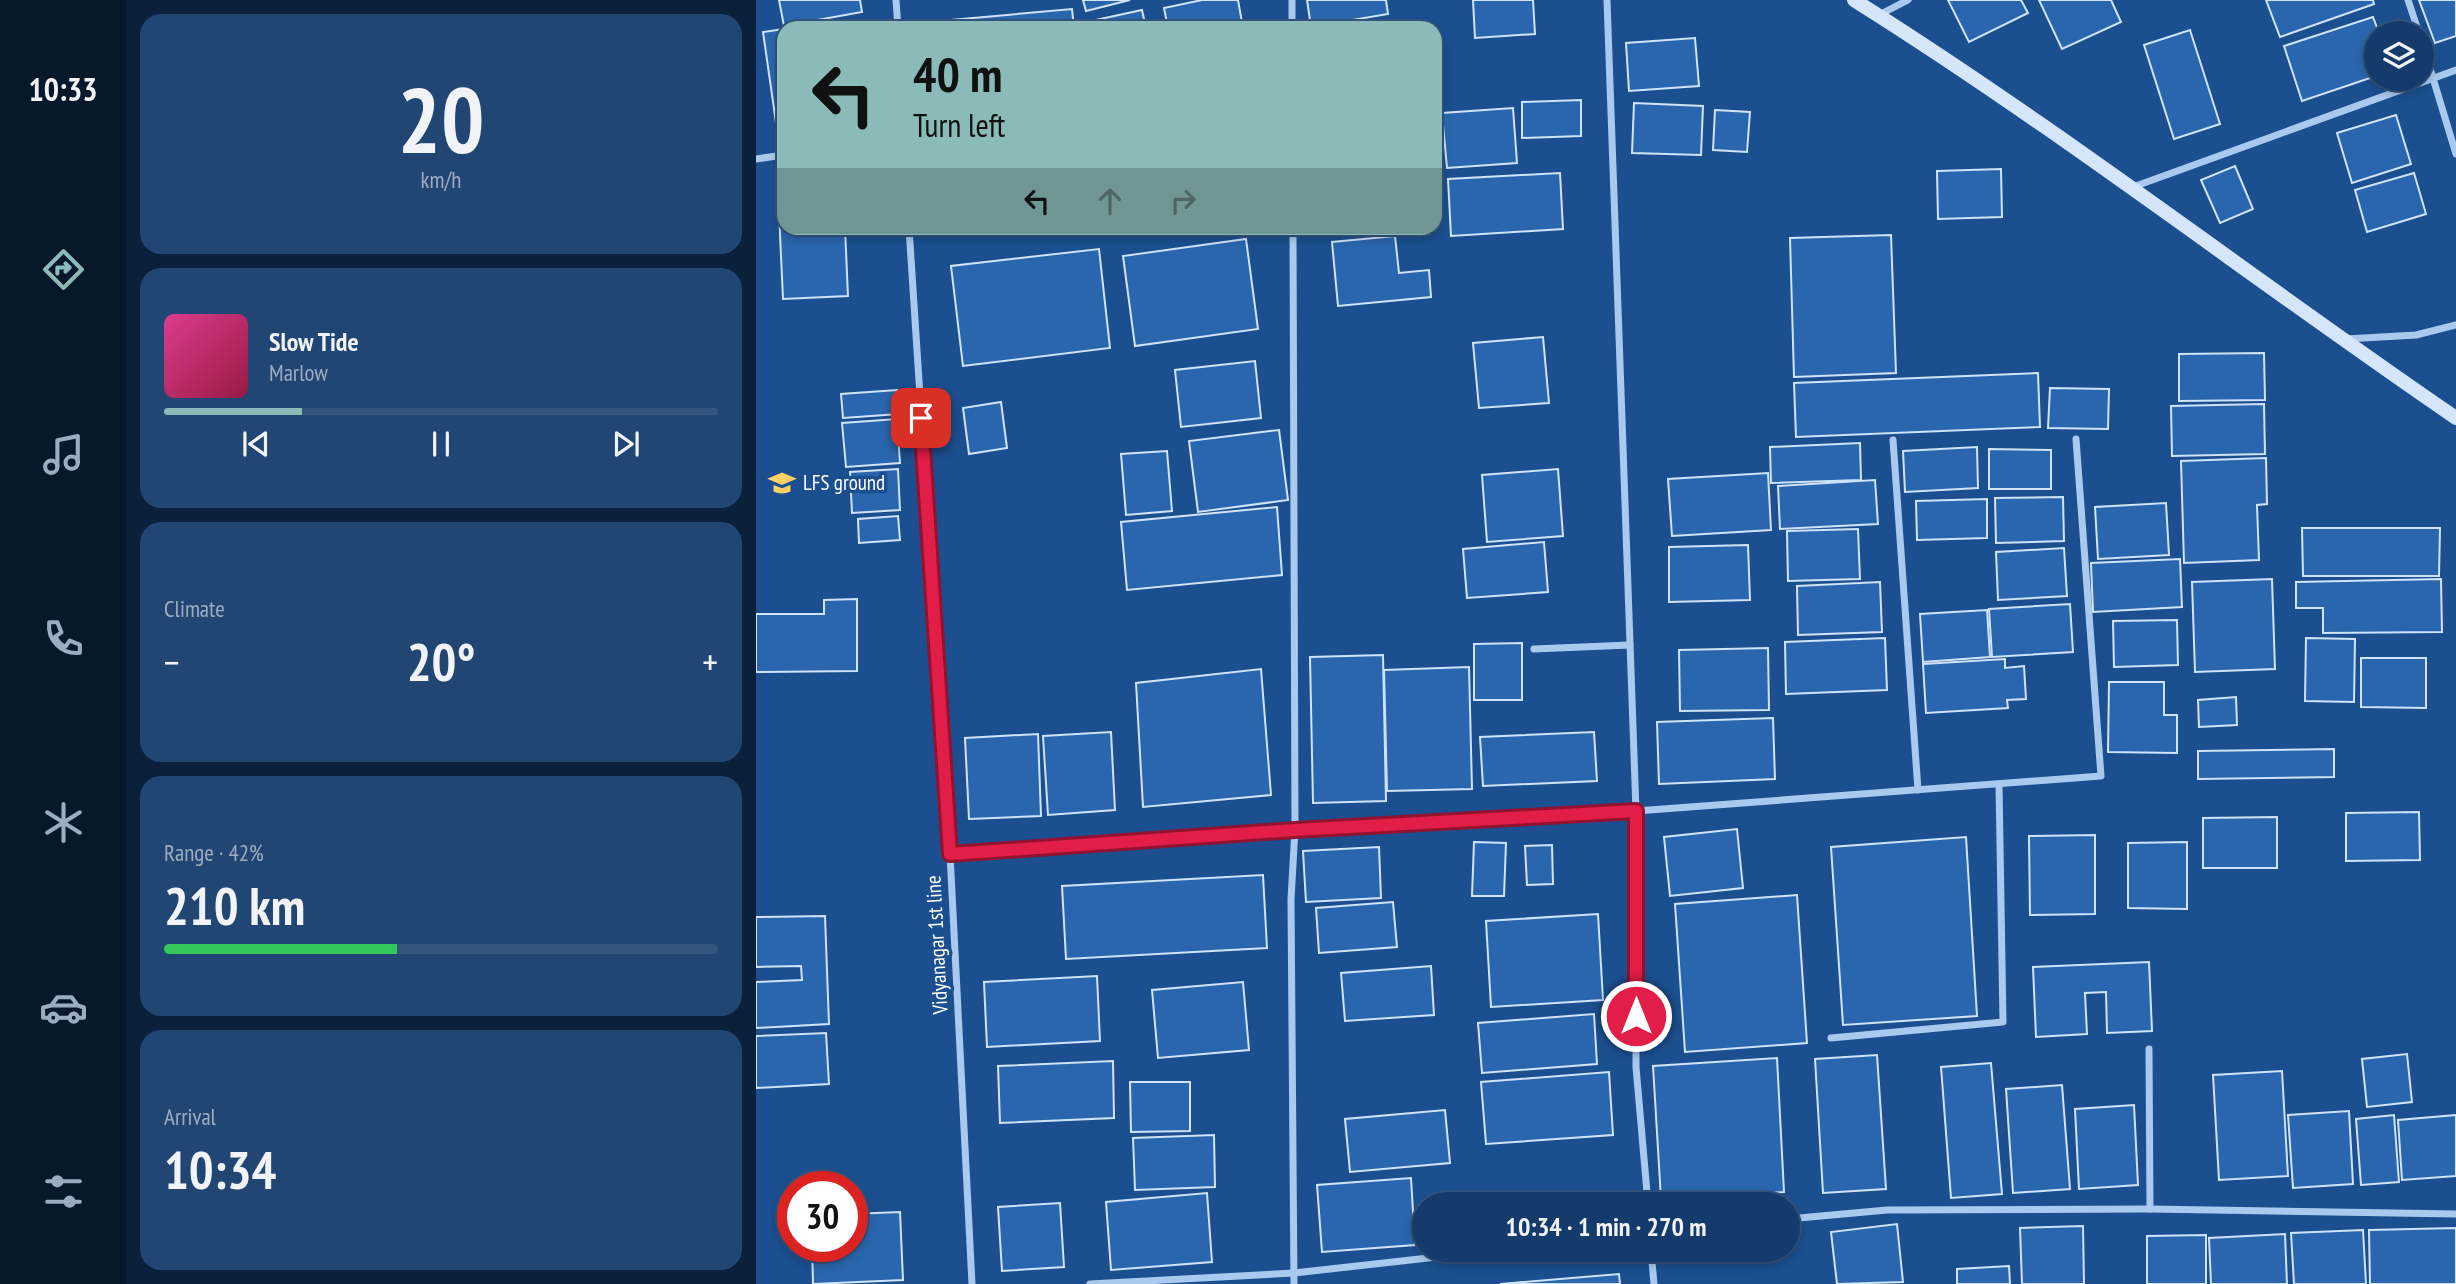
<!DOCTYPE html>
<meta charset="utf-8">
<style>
:root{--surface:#143b6b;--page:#214673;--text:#f1f3f6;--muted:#9dadc1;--line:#33557e;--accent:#8bbbb9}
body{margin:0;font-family:"PT Sans Narrow",sans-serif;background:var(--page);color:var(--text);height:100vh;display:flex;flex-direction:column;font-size:26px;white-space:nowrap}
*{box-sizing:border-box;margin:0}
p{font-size:23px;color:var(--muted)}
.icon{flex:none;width:38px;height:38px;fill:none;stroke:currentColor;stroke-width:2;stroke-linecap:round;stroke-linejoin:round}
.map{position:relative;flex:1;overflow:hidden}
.details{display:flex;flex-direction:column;gap:14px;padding:14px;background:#0b203b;width:630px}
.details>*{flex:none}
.hud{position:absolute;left:21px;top:21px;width:665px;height:214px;border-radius:21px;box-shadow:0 4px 10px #0003,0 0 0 2px var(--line);background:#8bbbb9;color:#111;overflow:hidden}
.fabs{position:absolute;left:1608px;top:21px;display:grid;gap:14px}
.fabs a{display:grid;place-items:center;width:70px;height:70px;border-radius:50%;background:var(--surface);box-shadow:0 4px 10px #0003,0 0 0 2px var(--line);font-size:35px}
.speed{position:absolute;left:21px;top:1171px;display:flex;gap:14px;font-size:35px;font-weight:700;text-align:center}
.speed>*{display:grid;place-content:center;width:91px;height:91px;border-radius:50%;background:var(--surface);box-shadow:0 4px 10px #0003,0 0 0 2px var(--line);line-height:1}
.speed .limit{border:10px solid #d22;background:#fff;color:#111}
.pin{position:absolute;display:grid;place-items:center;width:60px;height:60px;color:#fff;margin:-30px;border-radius:14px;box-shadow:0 4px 10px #0006}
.me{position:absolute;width:77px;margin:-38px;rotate:0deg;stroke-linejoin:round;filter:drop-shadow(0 0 5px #0008)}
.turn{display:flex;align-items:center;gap:24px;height:147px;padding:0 21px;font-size:32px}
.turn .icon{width:91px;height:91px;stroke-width:2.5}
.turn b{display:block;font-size:49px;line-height:60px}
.lanes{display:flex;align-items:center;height:66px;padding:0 21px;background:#0003;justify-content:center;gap:35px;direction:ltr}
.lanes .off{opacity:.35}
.big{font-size:52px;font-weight:700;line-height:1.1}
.details .card{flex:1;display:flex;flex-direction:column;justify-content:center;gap:10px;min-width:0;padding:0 24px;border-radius:21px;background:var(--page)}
.details .dial{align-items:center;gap:0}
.dial b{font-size:91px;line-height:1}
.song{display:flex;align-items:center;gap:21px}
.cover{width:84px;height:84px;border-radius:10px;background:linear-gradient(135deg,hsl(330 70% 55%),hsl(340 70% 35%))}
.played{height:7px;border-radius:4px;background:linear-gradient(90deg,var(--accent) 25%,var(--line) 25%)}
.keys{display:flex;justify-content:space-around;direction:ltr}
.heat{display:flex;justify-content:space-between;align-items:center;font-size:38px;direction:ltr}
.charge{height:10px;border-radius:5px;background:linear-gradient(90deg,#34c759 42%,var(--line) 0)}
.trip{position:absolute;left:656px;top:1192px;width:388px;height:70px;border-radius:35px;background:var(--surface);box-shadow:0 4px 10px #0003,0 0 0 2px var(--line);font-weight:700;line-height:70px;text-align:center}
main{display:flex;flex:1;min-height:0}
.dock{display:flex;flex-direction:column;width:126px;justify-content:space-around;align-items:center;background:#08182b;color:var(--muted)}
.dock .icon{width:49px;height:49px}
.dock .active{color:var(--accent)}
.dock b{font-size:32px;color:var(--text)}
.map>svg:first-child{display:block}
.building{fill:#2a66ad;stroke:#cfe3fa;stroke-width:2}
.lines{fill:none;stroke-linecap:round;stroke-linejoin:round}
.street{stroke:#a9c9ee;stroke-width:7}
.secondary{stroke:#d6e6fa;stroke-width:14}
.route-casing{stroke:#92132f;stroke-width:18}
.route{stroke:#e11d48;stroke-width:12}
.labels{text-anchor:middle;stroke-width:7;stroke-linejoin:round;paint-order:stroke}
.poi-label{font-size:21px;fill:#fff;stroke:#1b4f8f;text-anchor:start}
.street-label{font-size:21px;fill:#fff;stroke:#1b4f8f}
</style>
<main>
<nav class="dock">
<b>10:33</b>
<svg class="icon active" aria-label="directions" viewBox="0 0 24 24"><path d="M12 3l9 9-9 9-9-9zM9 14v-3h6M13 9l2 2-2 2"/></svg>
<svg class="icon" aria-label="music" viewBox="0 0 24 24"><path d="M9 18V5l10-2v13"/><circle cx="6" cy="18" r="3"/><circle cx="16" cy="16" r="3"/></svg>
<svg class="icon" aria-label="phone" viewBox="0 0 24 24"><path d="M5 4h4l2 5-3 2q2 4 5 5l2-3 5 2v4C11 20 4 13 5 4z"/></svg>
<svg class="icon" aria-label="climate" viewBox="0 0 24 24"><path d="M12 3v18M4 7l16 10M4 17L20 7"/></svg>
<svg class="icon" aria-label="car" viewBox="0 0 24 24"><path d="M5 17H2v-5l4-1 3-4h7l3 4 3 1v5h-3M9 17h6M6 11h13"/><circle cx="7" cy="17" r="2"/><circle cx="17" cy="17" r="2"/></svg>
<svg class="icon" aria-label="filters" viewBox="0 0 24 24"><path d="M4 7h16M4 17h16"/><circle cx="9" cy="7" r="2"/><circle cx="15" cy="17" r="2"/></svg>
</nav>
<section class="details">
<div class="card dial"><b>20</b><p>km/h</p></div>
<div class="card">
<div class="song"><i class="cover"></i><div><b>Slow Tide</b><p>Marlow</p></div></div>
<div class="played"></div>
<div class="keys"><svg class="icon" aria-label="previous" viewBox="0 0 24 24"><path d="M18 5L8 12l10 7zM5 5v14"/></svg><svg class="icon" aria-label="pause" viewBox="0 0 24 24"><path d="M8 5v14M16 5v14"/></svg><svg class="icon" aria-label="next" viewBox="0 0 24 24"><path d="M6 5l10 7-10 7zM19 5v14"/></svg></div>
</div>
<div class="card"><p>Climate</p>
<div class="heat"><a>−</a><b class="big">20°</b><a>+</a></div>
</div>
<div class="card"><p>Range · 42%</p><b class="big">210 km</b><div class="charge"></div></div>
<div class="card"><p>Arrival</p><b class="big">10:34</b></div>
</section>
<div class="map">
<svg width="1700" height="1284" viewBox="0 0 1700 1284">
<rect width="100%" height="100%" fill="#1b4f8f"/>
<!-- building -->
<g class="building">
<polygon points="23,0 104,0 106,12 28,26"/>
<polygon points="327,0 374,0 330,11"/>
<polygon points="446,0 482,0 487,28 412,28 408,8"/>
<polygon points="551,0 630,0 632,14 555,27"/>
<polygon points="717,0 777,0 779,34 719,38"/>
<polygon points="1192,0 1265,0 1272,13 1213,42"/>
<polygon points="1283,0 1355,0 1365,22 1306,49"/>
<polygon points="1510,0 1617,0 1618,4 1524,37"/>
<polygon points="1663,0 1700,0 1700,36 1679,43"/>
<polygon points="316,9 318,28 184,28 184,21"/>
<polygon points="386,10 390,28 337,28 335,21"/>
<polygon points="1617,17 1623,33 1620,33 1620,76 1546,101 1528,46"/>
<polygon points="69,23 70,28 35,28"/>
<polygon points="28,29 28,128 21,130 7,32"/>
<polygon points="1434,30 1464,124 1418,139 1388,45"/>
<polygon points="939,38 943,86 873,91 870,43"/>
<polygon points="825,100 825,136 766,138 766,102"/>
<polygon points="878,103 947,106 945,155 876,153"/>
<polygon points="757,108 761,163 691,168 686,113"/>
<polygon points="959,110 994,112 991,152 957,150"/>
<polygon points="1640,115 1655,164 1596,183 1581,133"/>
<polygon points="1479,166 1497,209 1464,223 1445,180"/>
<polygon points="1245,169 1246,217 1182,219 1181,171"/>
<polygon points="804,173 807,229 695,236 692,179"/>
<polygon points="1658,173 1670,214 1611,232 1599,190"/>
<polygon points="22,191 28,191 28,228 89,228 92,296 27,299"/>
<polygon points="1135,235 1140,373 1038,377 1034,238"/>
<polygon points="639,236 643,273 673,270 675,297 582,306 576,242"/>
<polygon points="490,239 502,329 379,346 367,256"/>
<polygon points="343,249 354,348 207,366 195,266"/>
<polygon points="787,337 793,403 723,408 717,343"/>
<polygon points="1508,353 1509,400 1423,401 1423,354"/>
<polygon points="499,361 505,418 425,427 419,370"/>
<polygon points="1282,373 1284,427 1040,437 1038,383"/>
<polygon points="1294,388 1353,389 1352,429 1292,428"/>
<polygon points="141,390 143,414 87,418 85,394"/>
<polygon points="245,402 251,448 213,454 207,408"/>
<polygon points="1508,404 1509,454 1416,456 1415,406"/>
<polygon points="141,419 144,463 90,467 86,423"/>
<polygon points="523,430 532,500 442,512 433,441"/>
<polygon points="1104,443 1105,480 1015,483 1014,447"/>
<polygon points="1221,447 1222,488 1149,492 1147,451"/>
<polygon points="1233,449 1295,450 1295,489 1233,489"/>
<polygon points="411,451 416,511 370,515 365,454"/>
<polygon points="1510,458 1511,504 1501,505 1503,560 1428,563 1425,461"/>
<polygon points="142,469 144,510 96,513 94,472"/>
<polygon points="802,469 807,536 731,542 726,475"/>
<polygon points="1012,473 1015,530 916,536 912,479"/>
<polygon points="1119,480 1122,524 1024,529 1022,486"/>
<polygon points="1307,497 1308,541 1240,543 1239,498"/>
<polygon points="1231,499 1231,538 1161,540 1160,501"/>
<polygon points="1410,503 1413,555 1342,559 1339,507"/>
<polygon points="521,507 526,575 371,590 365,522"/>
<polygon points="142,516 144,540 103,543 102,519"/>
<polygon points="1546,528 1684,528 1683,576 1547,576"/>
<polygon points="1102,529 1104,579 1032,581 1031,531"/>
<polygon points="788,542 792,592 711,598 707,549"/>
<polygon points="992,545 994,600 913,602 913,547"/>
<polygon points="1308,548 1311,596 1242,600 1240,552"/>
<polygon points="1424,559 1426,607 1337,612 1335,563"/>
<polygon points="1516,579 1519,669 1439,672 1436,582"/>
<polygon points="1685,579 1686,632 1567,633 1567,608 1540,608 1540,582"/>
<polygon points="1124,582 1126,632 1042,635 1041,586"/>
<polygon points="101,599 101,671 0,672 0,614 68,614 68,600"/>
<polygon points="1314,604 1317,652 1236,657 1233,609"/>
<polygon points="1231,610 1234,657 1167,662 1164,614"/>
<polygon points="1421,620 1422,665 1358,667 1357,621"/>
<polygon points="1129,638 1131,690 1030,694 1029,642"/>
<polygon points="1550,638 1599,639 1598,702 1549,701"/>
<polygon points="766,643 766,700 718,700 718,644"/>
<polygon points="1012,648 1013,710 924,711 923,650"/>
<polygon points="627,655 630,801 557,803 554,657"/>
<polygon points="1605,658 1670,658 1670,708 1605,707"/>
<polygon points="1249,659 1249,668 1268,666 1270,699 1251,700 1252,708 1170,713 1167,664"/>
<polygon points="713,667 716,789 631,791 628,670"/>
<polygon points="505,669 515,795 387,807 380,683"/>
<polygon points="1353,682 1408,682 1408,715 1421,715 1421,753 1352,752"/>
<polygon points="1480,697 1481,725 1443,727 1442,700"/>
<polygon points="1017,718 1019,779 903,784 901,722"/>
<polygon points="355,732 359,810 292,815 287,736"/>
<polygon points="838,732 841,781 727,786 724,737"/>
<polygon points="282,734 285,816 213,819 209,738"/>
<polygon points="1578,749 1578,777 1442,779 1442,751"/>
<polygon points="1663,812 1664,860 1590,861 1590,813"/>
<polygon points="1521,817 1521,868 1447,868 1447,818"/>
<polygon points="981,829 987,888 914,896 908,837"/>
<polygon points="1339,835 1339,914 1274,915 1273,836"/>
<polygon points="1210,837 1221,1016 1087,1025 1075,847"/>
<polygon points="718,842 750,843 748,896 716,896"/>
<polygon points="1431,842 1431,909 1372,908 1372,843"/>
<polygon points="796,845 797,884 771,885 769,846"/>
<polygon points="623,847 625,898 550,902 547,851"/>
<polygon points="507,875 511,948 310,959 306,886"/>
<polygon points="1041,895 1051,1043 929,1052 919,904"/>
<polygon points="637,902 641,947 563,953 560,908"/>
<polygon points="842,914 847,1000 735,1007 730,921"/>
<polygon points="69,916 73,1024 0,1028 0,982 46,980 45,966 0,967 0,917"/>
<polygon points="1393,962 1396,1031 1351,1033 1350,992 1329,993 1331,1034 1280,1037 1277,967"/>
<polygon points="675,966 678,1015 589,1021 585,973"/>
<polygon points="341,976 344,1041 231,1047 228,982"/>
<polygon points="487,982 493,1050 402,1058 396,990"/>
<polygon points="838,1014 841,1064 726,1073 722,1023"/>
<polygon points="70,1033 73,1084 0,1088 0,1036"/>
<polygon points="1651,1054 1656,1102 1611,1107 1606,1059"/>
<polygon points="1121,1055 1130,1189 1067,1193 1059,1059"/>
<polygon points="1021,1058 1028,1192 905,1199 897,1066"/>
<polygon points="357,1061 358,1118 244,1123 242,1066"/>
<polygon points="1235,1063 1246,1194 1195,1198 1185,1067"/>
<polygon points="1526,1071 1532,1176 1463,1180 1457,1075"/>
<polygon points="853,1072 857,1135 730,1144 725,1082"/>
<polygon points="374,1082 434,1082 434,1131 375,1132"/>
<polygon points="1306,1085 1314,1189 1257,1193 1250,1089"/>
<polygon points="1378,1105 1382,1185 1323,1189 1319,1109"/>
<polygon points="689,1110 694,1163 594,1172 589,1119"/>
<polygon points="1593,1111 1597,1184 1537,1188 1532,1115"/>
<polygon points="1638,1115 1643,1182 1605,1185 1600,1119"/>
<polygon points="1700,1115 1700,1176 1646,1180 1642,1120"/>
<polygon points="458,1135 459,1187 379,1190 377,1138"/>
<polygon points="655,1178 659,1245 566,1252 561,1185"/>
<polygon points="451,1193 456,1262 355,1270 350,1202"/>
<polygon points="304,1203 308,1267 246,1271 242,1207"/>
<polygon points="144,1212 147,1280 57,1284 56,1246 96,1246 96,1214"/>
<polygon points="1141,1224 1147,1282 1081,1284 1075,1232"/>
<polygon points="1327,1226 1328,1284 1266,1284 1264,1228"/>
<polygon points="1700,1228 1700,1284 1614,1284 1613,1230"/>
<polygon points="1607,1230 1610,1284 1538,1284 1535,1233"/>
<polygon points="1529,1234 1531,1284 1455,1284 1453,1238"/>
<polygon points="1450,1235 1450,1284 1391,1284 1391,1236"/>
<polygon points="1253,1266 1254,1284 1201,1284 1201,1269"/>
<polygon points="863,1274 864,1284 744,1284"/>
</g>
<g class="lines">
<!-- street -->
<g class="street">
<polyline points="140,0 142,28"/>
<polyline points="536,0 536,28"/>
<polyline points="851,0 880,811 880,1067 892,1204"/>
<polyline points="1652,0 1663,33"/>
<polyline points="1123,15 1152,0"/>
<polyline points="1666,42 1700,154"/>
<polyline points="0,159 28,155"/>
<polyline points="1377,187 1700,70"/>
<polyline points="153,228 194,854 216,1284"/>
<polyline points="537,228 539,829 535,899 538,1284"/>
<polyline points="1590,339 1660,335 1700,325"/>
<polyline points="1137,440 1162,790"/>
<polyline points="778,649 874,645"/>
<polyline points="194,854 539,829 880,811 1345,776 1320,439"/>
<polyline points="1075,1038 1247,1022 1243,784"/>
<polyline points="1393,1049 1394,1209"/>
<polyline points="1032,1219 1131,1210 1394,1209 1700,1214"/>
<polyline points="895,1250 898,1284"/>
<polyline points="334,1284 538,1273 744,1250"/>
</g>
<!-- secondary -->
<path class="secondary" d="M1098 0C1305 130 1498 280 1700 418"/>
</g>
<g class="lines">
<defs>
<polyline id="route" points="165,418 194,854 539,830 880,811 880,1016"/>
</defs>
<!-- route casing -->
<use href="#route" class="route-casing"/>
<!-- route -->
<use href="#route" class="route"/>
</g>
<!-- icons -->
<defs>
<symbol id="school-bare" viewBox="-9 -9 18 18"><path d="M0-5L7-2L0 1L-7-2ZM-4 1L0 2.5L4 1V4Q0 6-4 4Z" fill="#ffd166" stroke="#1b4f8f" stroke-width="2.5" paint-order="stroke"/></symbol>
</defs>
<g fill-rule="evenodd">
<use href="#school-bare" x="7" y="464" width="38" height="38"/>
</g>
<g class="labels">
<!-- poi labels -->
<g class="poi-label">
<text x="47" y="490">LFS ground</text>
</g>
<!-- street labels -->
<g class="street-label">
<text transform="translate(181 945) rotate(-93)" y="7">Vidyanagar 1st line</text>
</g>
</g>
</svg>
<div class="fabs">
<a><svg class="icon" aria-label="layers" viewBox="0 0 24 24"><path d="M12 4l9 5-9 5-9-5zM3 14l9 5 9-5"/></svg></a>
</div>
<div class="speed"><div class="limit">30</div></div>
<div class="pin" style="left:165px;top:418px;background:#d93025"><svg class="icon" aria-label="arrive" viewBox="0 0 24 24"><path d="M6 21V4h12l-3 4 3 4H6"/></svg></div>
<svg class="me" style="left:880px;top:1016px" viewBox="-20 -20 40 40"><circle r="17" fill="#e11d48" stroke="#fff" stroke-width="3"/><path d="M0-11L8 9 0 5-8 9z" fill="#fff"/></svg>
<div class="trip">10:34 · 1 min · 270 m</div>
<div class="hud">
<div class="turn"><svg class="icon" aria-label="left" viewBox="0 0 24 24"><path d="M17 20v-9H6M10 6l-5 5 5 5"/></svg><div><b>40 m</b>Turn left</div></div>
<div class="lanes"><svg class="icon" aria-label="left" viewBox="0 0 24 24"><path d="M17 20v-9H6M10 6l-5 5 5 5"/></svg><svg class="icon off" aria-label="ahead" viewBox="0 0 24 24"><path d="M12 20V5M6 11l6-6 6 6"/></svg><svg class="icon off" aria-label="right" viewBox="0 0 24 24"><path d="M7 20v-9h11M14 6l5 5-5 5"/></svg></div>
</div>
</div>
</main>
